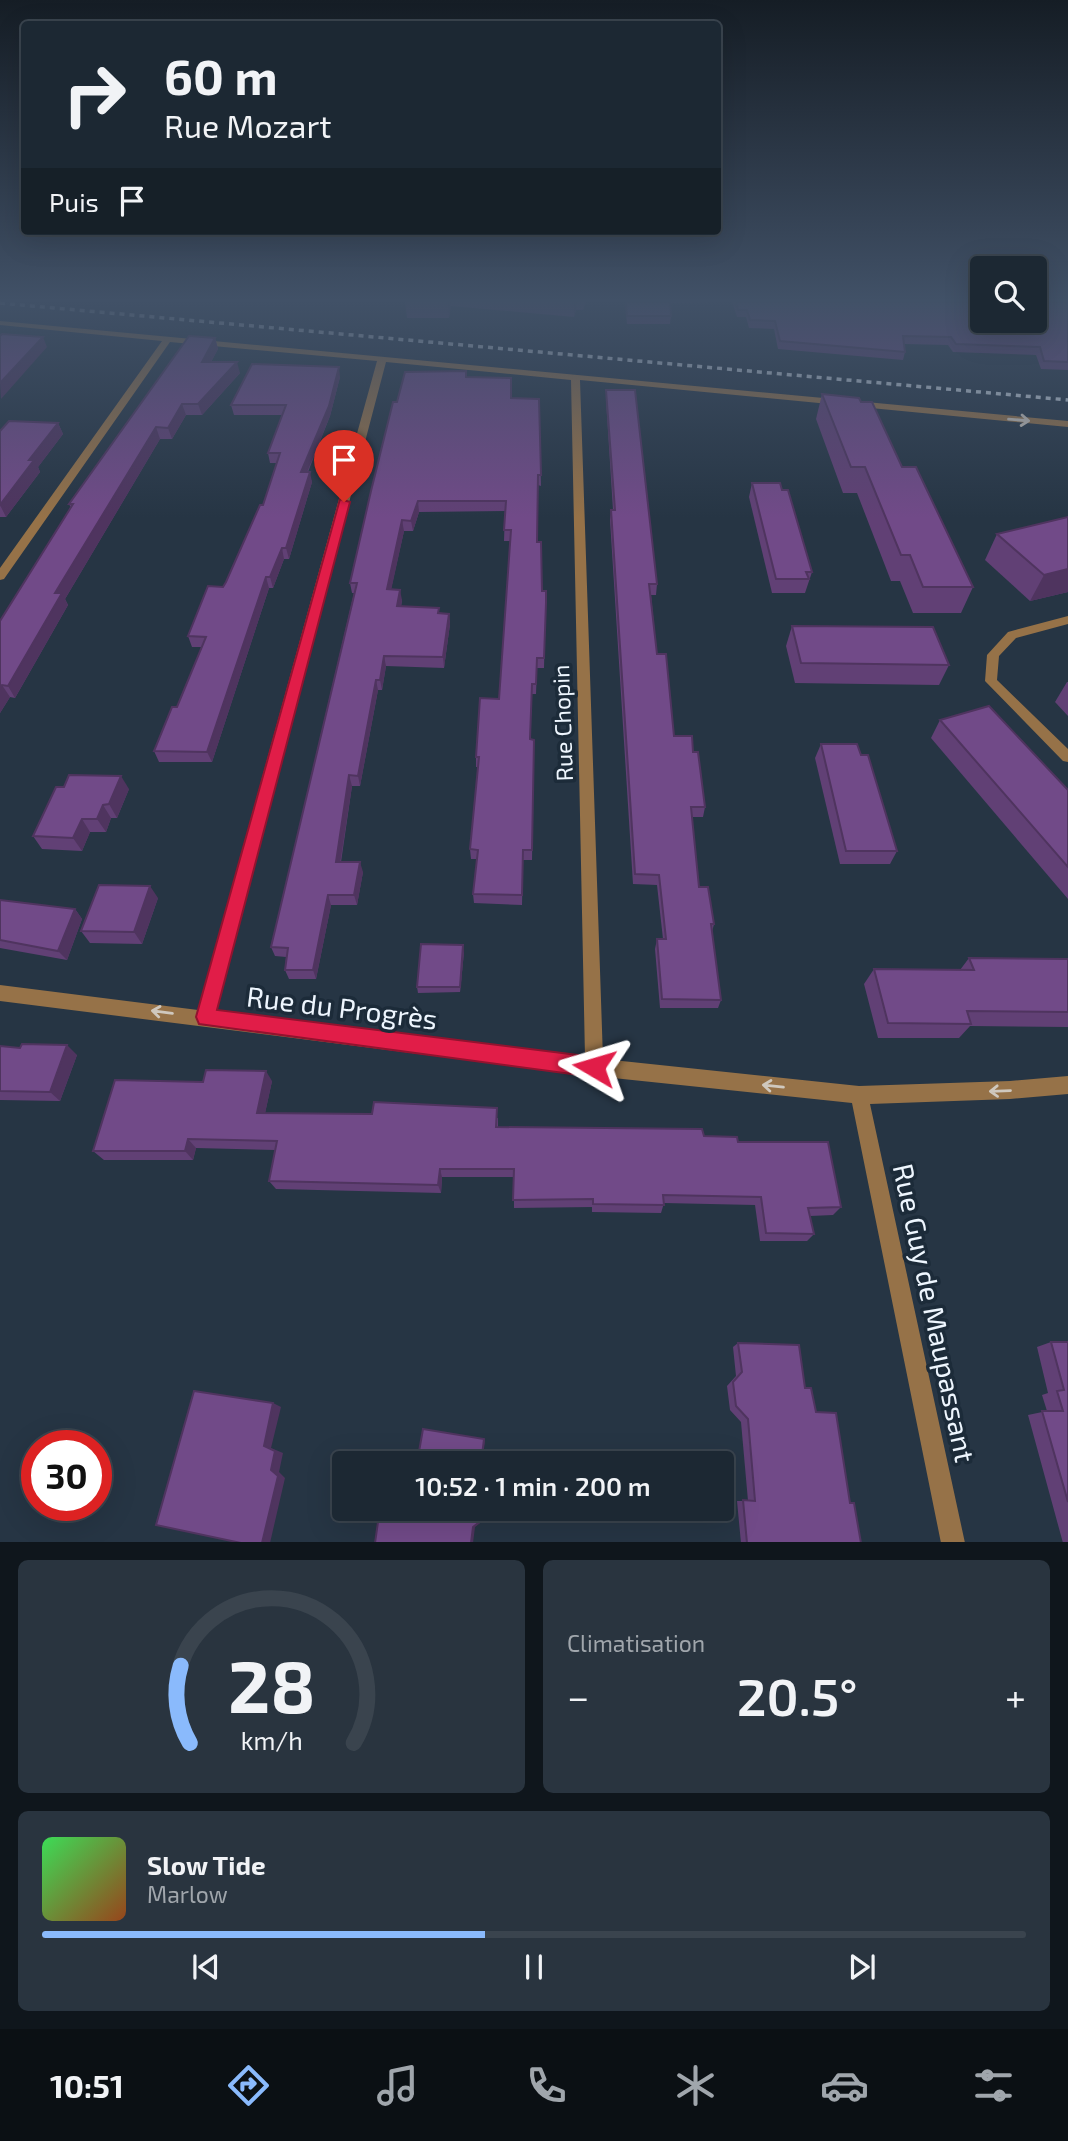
<!DOCTYPE html>
<html lang="fr">
<meta charset="utf-8">
<style>
:root{--surface:#1c2833;--page:#29343f;--text:#f1f3f6;--muted:#a0a6ac;--line:#3a444e;--accent:#8abafc}
body{margin:0;font-family:"Exo 2",sans-serif;background:var(--page);color:var(--text);height:100vh;display:flex;flex-direction:column;font-size:26px;white-space:nowrap}
*{box-sizing:border-box;margin:0}
p{font-size:23px;color:var(--muted)}
.icon{flex:none;width:38px;height:38px;fill:none;stroke:currentColor;stroke-width:2;stroke-linecap:round;stroke-linejoin:round}
.map{position:relative;height:1542px;overflow:hidden}
.details{display:flex;flex-direction:column;gap:18px;padding:18px;background:#0f161c;flex:1}
.details>*{flex:none}
.top-card{position:absolute;left:21px;top:21px;width:700px;height:214px;border-radius:7px;box-shadow:0 7px 28px #0002,0 0 0 2px var(--line);background:#1c2833;color:var(--text);overflow:hidden}
.controls{position:absolute;left:970px;top:256px;display:grid;gap:14px}
.controls a{display:grid;place-items:center;width:77px;height:77px;border-radius:7px;background:var(--surface);box-shadow:0 7px 28px #0002,0 0 0 2px var(--line);font-size:35px}
.speed{position:absolute;left:21px;top:1430px;display:flex;gap:14px;font-size:35px;font-weight:700;text-align:center}
.speed>*{display:grid;place-content:center;width:91px;height:91px;border-radius:50%;background:var(--surface);box-shadow:0 7px 28px #0002,0 0 0 2px var(--line);line-height:1}
.speed .limit{border:10px solid #d22;background:#fff;color:#111}
.pin{position:absolute;display:grid;place-items:center;width:60px;height:60px;color:#fff;margin:-72px -30px;border-radius:50% 50% 50% 0;rotate:-45deg;box-shadow:0 0 7px #0007}
.pin .icon{rotate:45deg}
.me{position:absolute;width:77px;margin:-38px;rotate:277deg;stroke-linejoin:round;filter:drop-shadow(0 0 5px #0008)}
.turn{display:flex;align-items:center;gap:24px;height:147px;padding:0 28px;font-size:32px}
.turn .icon{width:91px;height:91px;stroke-width:2.5}
.turn b{display:block;font-size:49px;line-height:60px}
.then{display:flex;align-items:center;height:66px;padding:0 28px;background:#0003;gap:14px;font-size:26px}
.big{font-size:52px;font-weight:600;line-height:1.1}
.details .tile{flex:1;display:flex;flex-direction:column;justify-content:center;gap:10px;min-width:0;padding:0 24px;border-radius:10px;background:var(--page)}
.details .dial{align-items:center;gap:0}
.dial svg{height:182px;overflow:visible;fill:none;stroke:var(--line);stroke-width:7;stroke-linecap:round;text-anchor:middle}
.dial text{fill:var(--text);stroke:none}
.song{display:flex;align-items:center;gap:21px}
.cover{width:84px;height:84px;border-radius:10px;background:linear-gradient(135deg,hsl(130 70% 55%),hsl(20 70% 35%))}
.played{height:7px;border-radius:4px;background:linear-gradient(90deg,var(--accent) 45%,var(--line) 45%)}
.keys{display:flex;justify-content:space-around;direction:ltr}
.heat{display:flex;justify-content:space-between;align-items:center;font-size:38px;direction:ltr}
.details .tiles{flex:1;display:grid;gap:18px;grid-template-columns:1fr 1fr}
.tile:last-child{grid-column:span 2}
.trip{position:absolute;left:332px;top:1451px;width:402px;height:70px;border-radius:7px;background:var(--surface);box-shadow:0 7px 28px #0002,0 0 0 2px var(--line);font-weight:600;line-height:70px;text-align:center}
.tabs{display:flex;height:112px;justify-content:space-around;align-items:center;background:#0b1014;color:var(--muted)}
.tabs .icon{width:49px;height:49px}
.tabs .current{color:var(--accent)}
.tabs b{font-size:32px;color:var(--text)}
.map>svg:first-child{display:block}
.lines{fill:none;stroke-linecap:round;stroke-linejoin:round}
.lane{fill:#967248;fill-rule:evenodd}
.street{fill:#967248;fill-rule:evenodd}
.rail{stroke:#ccd6df;stroke-width:3.5;stroke-dasharray:5 5;stroke-linecap:butt}
.wall{fill:#614075}
.shaded-wall{fill:#4f345f}
.building{fill:#714a88;stroke:#4f345f;stroke-width:2}
.oneway{stroke:#cfc8be}
.route{fill:#e11d48;stroke:#92132f;stroke-width:2}
.labels{text-anchor:middle;stroke-width:7;stroke-linejoin:round;paint-order:stroke}
.street-label{font-size:23px;fill:#eef6fe;stroke:#1c2b39}
.near-street-label{font-size:28px;fill:#eef6fe;stroke:#1c2b39}
</style>
<div class="map">
<svg width="1068" height="1543" viewBox="0 0 1068 1543">
<rect width="100%" height="100%" fill="#263544"/>
<g class="lines">
<!-- lane -->
<polygon class="lane" points="1068,616 1068,624 1016,638 999,656 997,680 1068,749 1068,762 1063,761 985,681 987,655 1008,632"/>
<!-- street -->
<path class="street" d="M0 321 1068 421V427L580 380 603 1059 859 1086 1010 1081 1068 1076V1094L1010 1099 870 1104 965 1543H941L852 1103 594 1076 0 1001V985L198 1010 377 361 170 342 4 579 0 580V568L162 341 0 325ZM386 362 571 380 585 1057 215 1012Z"/>
<!-- rail -->
<polyline class="rail" points="0,303 1068,400"/>
</g>
<!-- wall -->
<g class="wall">
<polygon points="405,302 586,302 583,310 576,310 574,317 451,306 449,318 407,318"/>
<polygon points="625,302 727,302 670,303 671,316 670,324 627,324"/>
<polygon points="732,302 982,302 1068,305 1068,370 1041,369 1036,355 953,352 948,345 904,344 905,352 903,360 778,349 774,329 749,328 746,317 737,317"/>
<polygon points="215,338 218,349 211,362 240,373 202,415 186,415 172,439 160,439 65,599 68,605 15,698 10,697 0,713 0,621 71,508 69,504"/>
<polygon points="466,371 466,377 511,398 539,399 541,486 538,485 537,542 542,591 546,591 544,668 537,668 536,694 532,694 530,739 534,750 532,860 523,860 522,905 474,903 473,894 477,859 471,859 470,849 478,767 476,767 476,757 499,699 510,541 504,541 505,511 419,512 413,531 404,531 391,589 402,600 401,607 449,614 450,624 444,668 386,666 382,690 378,690 360,786 352,786 341,862 363,872 357,905 331,905 316,979 289,979 285,970 286,957 275,956 271,947 354,593 352,593 350,583 397,402"/>
<polygon points="340,377 330,416 308,472 312,482 289,559 284,559 273,588 269,588 212,762 159,762 154,751 177,707 202,647 192,647 188,636 226,582 263,505 277,463 270,463 268,453 283,415 234,415 231,405"/>
<polygon points="606,390 657,584 656,595 651,595 657,654 674,736 693,752 705,807 703,817 692,817 699,887 714,924 712,932 721,1000 718,1008 660,1008 655,949 657,939 663,939 657,885 633,884 610,520 611,510 613,510 606,400"/>
<polygon points="822,394 902,467 973,587 961,613 913,613 900,581 891,581 857,493 843,493 816,419"/>
<polygon points="58,423 63,434 38,467 40,472 6,517 0,517 0,431"/>
<polygon points="752,483 812,572 805,593 772,593 749,497"/>
<polygon points="1068,517 1068,592 1030,601 985,560 997,534"/>
<polygon points="792,626 949,665 939,685 795,683 786,646"/>
<polygon points="1067,682 1068,682 1068,716 1055,702"/>
<polygon points="940,720 1068,790 1068,899 931,738"/>
<polygon points="821,744 897,851 890,864 840,864 815,758"/>
<polygon points="129,789 117,818 111,818 106,832 90,832 82,851 42,849 33,836"/>
<polygon points="158,898 142,944 90,943 81,931"/>
<polygon points="0,900 75,909 82,919 67,960 0,948"/>
<polygon points="464,952 460,992 418,993 417,987"/>
<polygon points="969,958 1068,959 1068,1027 970,1026 959,1038 878,1038 864,984 874,969 960,970"/>
<polygon points="0,1046 77,1055 60,1101 0,1100"/>
<polygon points="272,1081 265,1113 498,1118 498,1127 704,1136 738,1142 841,1207 833,1215 810,1216 814,1234 807,1241 760,1241 755,1205 664,1203 661,1213 592,1212 592,1207 514,1208 514,1177 442,1177 441,1193 276,1189 269,1181 275,1150 196,1148 193,1160 104,1160 93,1151 203,1082"/>
<polygon points="1051,1342 1068,1342 1068,1543 1063,1543 1028,1415 1047,1411 1042,1395 1048,1393 1037,1347"/>
<polygon points="738,1343 805,1388 816,1412 850,1503 861,1543 741,1543 737,1501 748,1501 741,1422 730,1410 727,1386 736,1376 733,1347"/>
</g>
<!-- shaded-wall -->
<g class="shaded-wall">
<polygon points="448,302 451,302 449,318"/>
<polygon points="574,302 577,302 576,310 574,317"/>
<polygon points="43,337 47,347 1,399 0,383"/>
<polygon points="215,338 218,349 205,373 202,362"/>
<polygon points="237,362 240,373 202,415 198,404"/>
<polygon points="339,367 340,377 330,416 303,482 301,472"/>
<polygon points="182,404 186,415 172,439 168,428"/>
<polygon points="58,423 63,434 38,467 40,472 6,517 0,505 29,460"/>
<polygon points="156,427 160,439 65,599 68,605 15,698 8,686 55,593"/>
<polygon points="310,472 312,482 289,559 286,548"/>
<polygon points="418,501 419,512 413,531 411,521"/>
<polygon points="402,520 404,531 389,600 387,589"/>
<polygon points="282,548 284,559 273,588 270,577"/>
<polygon points="1068,569 1068,592 1030,601 1044,575"/>
<polygon points="266,577 269,588 212,762 207,752"/>
<polygon points="400,590 402,600 399,617 397,606"/>
<polygon points="449,614 450,624 444,668 443,657"/>
<polygon points="384,656 386,666 382,690 380,680"/>
<polygon points="376,680 378,690 360,786 358,776"/>
<polygon points="2,685 10,697 0,713 0,689"/>
<polygon points="349,775 352,786 339,871 336,862"/>
<polygon points="121,776 129,789 117,818 109,804"/>
<polygon points="103,805 111,818 106,832 97,819"/>
<polygon points="82,819 90,832 82,851 73,838"/>
<polygon points="360,862 363,872 357,905 354,895"/>
<polygon points="150,886 158,898 142,944 134,932"/>
<polygon points="328,895 331,905 316,979 313,970"/>
<polygon points="75,909 82,919 67,960 58,951"/>
<polygon points="463,945 464,952 460,992 460,987"/>
<polygon points="67,1045 77,1055 60,1101 50,1092"/>
<polygon points="266,1071 272,1081 263,1123 257,1113"/>
<polygon points="188,1139 196,1148 193,1160 185,1151"/>
<polygon points="440,1169 442,1177 441,1193 438,1185"/>
<polygon points="273,1403 281,1407 271,1448 283,1453 279,1472 285,1478 270,1543 262,1543 264,1446"/>
<polygon points="484,1439 485,1441 482,1463 481,1463"/>
<polygon points="487,1508 488,1508 488,1517 475,1527 473,1543 471,1543 473,1527"/>
</g>
<!-- building -->
<g class="building">
<polygon points="626,302 670,302 671,316 627,316"/>
<polygon points="736,302 982,302 982,320 1034,320 1034,302 1065,302 1068,305 1068,362 1044,361 1040,347 956,344 951,337 903,336 905,352 780,341 775,321 750,320 747,310 738,310"/>
<polygon points="2,334 43,337 0,383 0,336"/>
<polygon points="189,336 215,338 202,362 237,362 198,404 182,404 168,428 156,427 55,593 62,593 8,686 2,685 0,689 0,621 73,504 69,504"/>
<polygon points="252,364 339,367 329,406 301,472 310,472 286,548 282,548 270,577 266,577 207,752 154,751 172,707 177,707 206,637 188,636 208,586 223,587 226,582 260,505 263,505 280,453 268,453 286,405 231,405"/>
<polygon points="466,371 466,377 511,378 511,398 539,399 541,475 538,475 537,542 541,542 542,591 546,591 546,603 544,658 537,658 536,684 532,684 530,739 534,740 532,850 523,850 522,895 473,894 478,850 470,849 479,757 476,757 480,698 499,699 511,530 504,530 506,501 418,501 411,521 402,520 387,589 400,590 397,606 439,608 438,613 449,614 443,657 384,656 380,680 376,680 358,776 349,775 336,862 360,862 354,895 328,895 313,970 285,970 288,948 271,947 357,583 350,583 371,491 393,402 397,402 405,372"/>
<polygon points="606,390 635,390 657,584 649,584 657,654 666,654 674,736 692,736 693,752 698,752 705,807 691,807 699,887 708,887 714,924 711,924 721,1000 662,999 657,939 666,939 659,875 635,874 611,510 615,510"/>
<polygon points="822,394 859,398 861,402 872,402 902,467 916,467 973,587 923,587 910,555 901,555 865,467 851,467"/>
<polygon points="9,421 58,423 29,460 34,460 0,505 0,431"/>
<polygon points="752,483 780,483 782,490 788,490 812,572 806,572 809,579 776,579"/>
<polygon points="1068,517 1068,569 1044,575 997,534"/>
<polygon points="792,626 933,627 949,665 801,663"/>
<polygon points="989,706 1068,790 1068,867 940,720"/>
<polygon points="821,744 857,744 861,755 868,755 897,851 846,851"/>
<polygon points="69,775 121,776 109,804 103,805 97,819 82,819 73,838 33,836 56,787 64,787"/>
<polygon points="99,885 150,886 134,932 81,931"/>
<polygon points="0,900 75,909 58,951 0,940"/>
<polygon points="421,944 463,945 460,987 417,987"/>
<polygon points="969,958 1068,959 1068,1012 967,1011 971,1024 888,1023 874,969 974,970"/>
<polygon points="22,1044 67,1045 50,1092 0,1091 0,1046 20,1048"/>
<polygon points="206,1070 266,1071 257,1113 372,1114 374,1102 497,1108 496,1127 702,1129 704,1136 737,1137 738,1142 828,1142 841,1207 808,1208 814,1234 766,1233 761,1197 663,1195 664,1205 593,1204 593,1199 513,1200 514,1169 440,1169 438,1185 269,1181 277,1141 188,1139 185,1151 93,1151 115,1080 203,1082"/>
<polygon points="1051,1342 1068,1342 1068,1502 1042,1411 1063,1411 1057,1391 1064,1390"/>
<polygon points="738,1343 799,1345 805,1388 811,1388 816,1412 836,1413 850,1503 854,1503 861,1543 747,1543 743,1500 755,1501 748,1419 736,1406 733,1382 742,1372"/>
<polygon points="194,1391 273,1403 264,1446 275,1451 271,1470 278,1476 262,1543 241,1543 156,1525"/>
<polygon points="423,1429 484,1439 481,1463 417,1463"/>
<polygon points="380,1508 487,1508 486,1517 473,1527 471,1543 375,1543"/>
</g>
<!-- one-way arrows -->
<defs><path id="oneway-shaft" d="M-6 0H5M1.5-3L5.5 0L1.5 3" fill="none" stroke-width="1.6" stroke-linecap="round" stroke-linejoin="round" transform="scale(1.75)"/></defs>
<g class="oneway">
<use href="#oneway-shaft" transform="translate(1019 420) rotate(5)"/>
<use href="#oneway-shaft" transform="translate(162 1012) rotate(-173)"/>
<use href="#oneway-shaft" transform="translate(773 1086) rotate(-174)"/>
<use href="#oneway-shaft" transform="translate(1000 1091) rotate(178)"/>
</g>
<!-- sky -->
<linearGradient id="sky" x2="0" y2="1"><stop stop-color="#151d25"/><stop offset="0.58" stop-color="#415167"/><stop offset="1" stop-color="#415167" stop-opacity="0"/></linearGradient>
<rect width="1068" height="518" fill="url(#sky)"/>
<!-- route -->
<polygon class="route" points="340,499 350,502 217,1010 594,1057 602,1060 605,1067 602,1074 594,1077 199,1024 196,1017"/>
<g class="labels">
<!-- street labels -->
<g class="street-label">
<text transform="translate(563 723) rotate(-92)" y="8">Rue Chopin</text>
</g>
<!-- near-street labels -->
<g class="near-street-label">
<text transform="translate(342 1008) rotate(7)" y="10">Rue du Progrès</text>
<text transform="translate(934 1313) rotate(78)" y="10">Rue Guy de Maupassant</text>
</g>
</g>
</svg>
<div class="controls">
<a><svg class="icon" aria-label="search" viewBox="0 0 24 24"><circle cx="10" cy="10" r="6"/><path d="M15 15l6 6"/></svg></a>
</div>
<div class="speed"><div class="limit">30</div></div>
<div class="pin" style="left:344px;top:502px;background:#d93025"><svg class="icon" aria-label="arrive" viewBox="0 0 24 24"><path d="M6 21V4h12l-3 4 3 4H6"/></svg></div>
<svg class="me" style="left:594px;top:1067px" viewBox="-20 -20 40 40"><path d="M0-17L14 15 0 8-14 15z" fill="#e11d48" stroke="#fff" stroke-width="4"/></svg>
<div class="trip">10:52 · 1 min · 200 m</div>
<div class="top-card">
<div class="turn"><svg class="icon" aria-label="right" viewBox="0 0 24 24"><path d="M7 20v-9h11M14 6l5 5-5 5"/></svg><div><b>60 m</b>Rue Mozart</div></div>
<div class="then">Puis<svg class="icon" aria-label="arrive" viewBox="0 0 24 24"><path d="M6 21V4h12l-3 4 3 4H6"/></svg></div>
</div>
</div>
<section class="details">
<div class="tiles">
<div class="tile dial"><svg viewBox="0 0 100 80">
<path d="M14 69A42 42 0 1 1 86 69"/>
<path d="M14 69A42 42 0 0 1 10 35" stroke="#8abafc"/>
<text x="50" y="56" font-size="32" font-weight="700">28</text>
<text x="50" y="72" font-size="11">km/h</text>
</svg></div>
<div class="tile"><p>Climatisation</p>
<div class="heat"><a>−</a><b class="big">20.5°</b><a>+</a></div>
</div>
<div class="tile">
<div class="song"><i class="cover"></i><div><b>Slow Tide</b><p>Marlow</p></div></div>
<div class="played"></div>
<div class="keys"><svg class="icon" aria-label="previous" viewBox="0 0 24 24"><path d="M18 5L8 12l10 7zM5 5v14"/></svg><svg class="icon" aria-label="pause" viewBox="0 0 24 24"><path d="M8 5v14M16 5v14"/></svg><svg class="icon" aria-label="next" viewBox="0 0 24 24"><path d="M6 5l10 7-10 7zM19 5v14"/></svg></div>
</div>
</div>
</section>
<nav class="tabs">
<b>10:51</b>
<svg class="icon current" aria-label="directions" viewBox="0 0 24 24"><path d="M12 3l9 9-9 9-9-9zM9 14v-3h6M13 9l2 2-2 2"/></svg>
<svg class="icon" aria-label="music" viewBox="0 0 24 24"><path d="M9 18V5l10-2v13"/><circle cx="6" cy="18" r="3"/><circle cx="16" cy="16" r="3"/></svg>
<svg class="icon" aria-label="phone" viewBox="0 0 24 24"><path d="M5 4h4l2 5-3 2q2 4 5 5l2-3 5 2v4C11 20 4 13 5 4z"/></svg>
<svg class="icon" aria-label="climate" viewBox="0 0 24 24"><path d="M12 3v18M4 7l16 10M4 17L20 7"/></svg>
<svg class="icon" aria-label="car" viewBox="0 0 24 24"><path d="M5 17H2v-5l4-1 3-4h7l3 4 3 1v5h-3M9 17h6M6 11h13"/><circle cx="7" cy="17" r="2"/><circle cx="17" cy="17" r="2"/></svg>
<svg class="icon" aria-label="filters" viewBox="0 0 24 24"><path d="M4 7h16M4 17h16"/><circle cx="9" cy="7" r="2"/><circle cx="15" cy="17" r="2"/></svg>
</nav>
